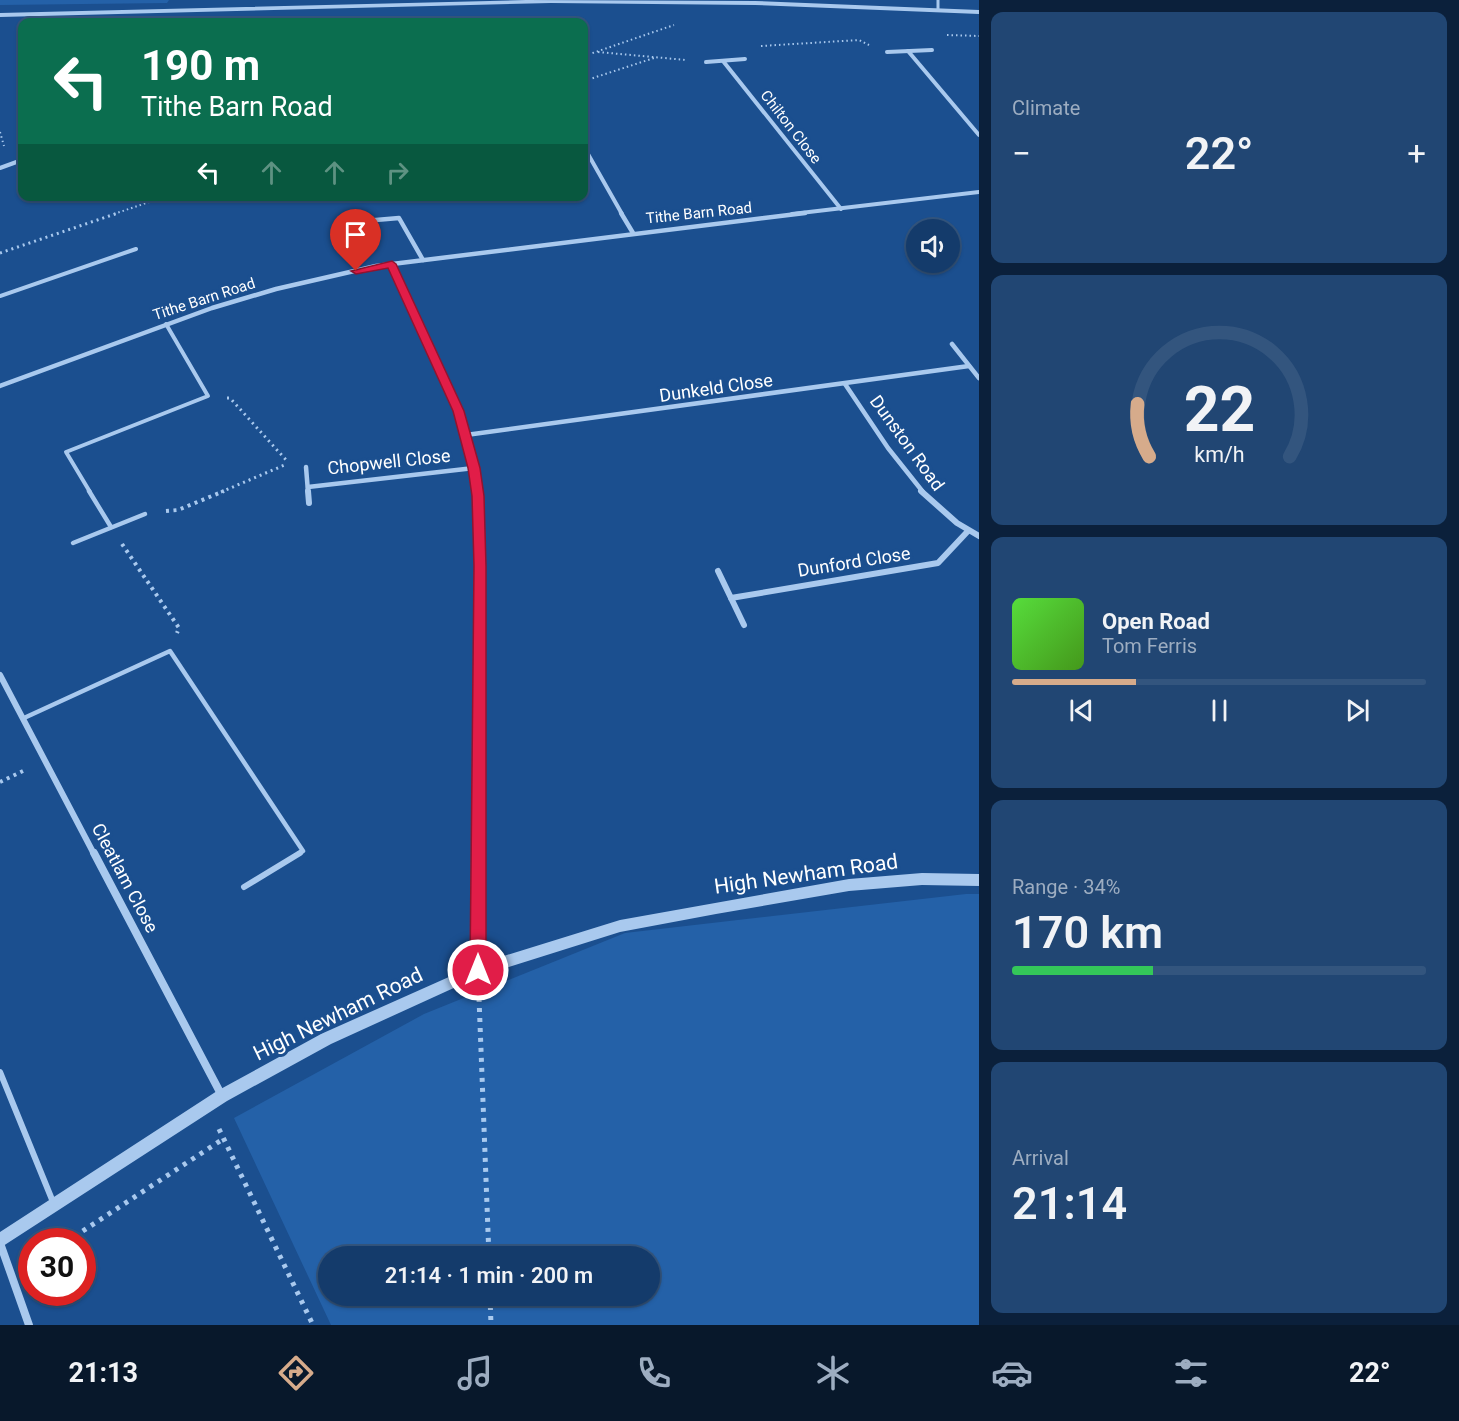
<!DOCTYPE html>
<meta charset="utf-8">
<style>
:root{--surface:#143b6b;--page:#214673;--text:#f1f3f6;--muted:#9dadc1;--line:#33557e;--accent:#d6ab8b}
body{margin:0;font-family:Roboto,sans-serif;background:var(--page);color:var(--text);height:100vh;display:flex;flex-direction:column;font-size:22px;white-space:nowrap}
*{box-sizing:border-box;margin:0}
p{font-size:20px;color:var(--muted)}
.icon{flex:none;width:33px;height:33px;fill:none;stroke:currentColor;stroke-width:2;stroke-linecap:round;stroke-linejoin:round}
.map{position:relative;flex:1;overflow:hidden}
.side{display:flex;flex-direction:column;gap:12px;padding:12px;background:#0b203b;width:480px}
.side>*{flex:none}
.top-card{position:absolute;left:18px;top:18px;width:570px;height:183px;border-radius:12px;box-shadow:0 2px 4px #0004,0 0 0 2px var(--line);background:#0b6e4f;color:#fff;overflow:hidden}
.controls{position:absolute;left:906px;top:219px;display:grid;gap:12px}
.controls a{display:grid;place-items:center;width:54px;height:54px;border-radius:50%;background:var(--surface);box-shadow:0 2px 4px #0004,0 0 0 2px var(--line);font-size:30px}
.speed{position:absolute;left:18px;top:1228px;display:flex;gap:12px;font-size:30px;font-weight:700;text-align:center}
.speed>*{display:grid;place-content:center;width:78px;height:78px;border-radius:50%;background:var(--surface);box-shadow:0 2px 4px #0004,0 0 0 2px var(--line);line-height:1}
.speed .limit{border:9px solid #d22;background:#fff;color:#111}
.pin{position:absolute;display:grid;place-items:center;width:51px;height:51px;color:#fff;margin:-62px -26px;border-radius:50% 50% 50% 0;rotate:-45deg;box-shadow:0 0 6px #0007}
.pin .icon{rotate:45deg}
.me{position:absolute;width:66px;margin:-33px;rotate:0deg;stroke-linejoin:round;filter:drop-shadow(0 0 4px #0008)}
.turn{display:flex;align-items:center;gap:21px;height:126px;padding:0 24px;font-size:27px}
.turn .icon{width:78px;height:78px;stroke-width:2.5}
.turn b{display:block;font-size:42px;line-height:51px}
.lanes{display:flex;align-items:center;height:57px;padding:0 24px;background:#0003;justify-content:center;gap:30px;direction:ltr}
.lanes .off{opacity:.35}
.big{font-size:45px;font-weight:600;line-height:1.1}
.side .card{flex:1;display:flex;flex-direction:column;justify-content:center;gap:9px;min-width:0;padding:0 21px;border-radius:12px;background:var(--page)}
.side .dial{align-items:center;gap:0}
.dial svg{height:156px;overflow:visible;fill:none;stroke:var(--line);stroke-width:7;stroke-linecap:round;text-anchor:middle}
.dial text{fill:var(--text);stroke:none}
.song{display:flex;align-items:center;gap:18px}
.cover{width:72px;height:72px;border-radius:9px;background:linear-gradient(135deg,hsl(110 70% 55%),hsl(100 70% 35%))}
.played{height:6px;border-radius:3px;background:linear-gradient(90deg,var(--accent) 30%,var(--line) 30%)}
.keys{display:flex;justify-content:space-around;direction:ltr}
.heat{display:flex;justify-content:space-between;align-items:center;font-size:33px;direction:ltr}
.charge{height:9px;border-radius:4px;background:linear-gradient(90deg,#34c759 34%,var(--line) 0)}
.trip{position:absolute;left:318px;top:1246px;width:342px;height:60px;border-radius:30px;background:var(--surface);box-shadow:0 2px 4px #0004,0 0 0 2px var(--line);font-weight:600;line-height:60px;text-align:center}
.tab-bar{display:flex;height:96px;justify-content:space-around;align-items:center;background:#08182b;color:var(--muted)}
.tab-bar .icon{width:42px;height:42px}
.tab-bar .active{color:var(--accent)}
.tab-bar b{font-size:27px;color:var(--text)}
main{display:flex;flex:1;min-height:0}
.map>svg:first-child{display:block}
.green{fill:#2461a8;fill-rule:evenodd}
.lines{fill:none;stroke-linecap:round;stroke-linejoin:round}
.path-far3{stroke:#a9c9ee;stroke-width:2;stroke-dasharray:1.5 3;stroke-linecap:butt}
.path-far2{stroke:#a9c9ee;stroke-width:3;stroke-dasharray:2 4;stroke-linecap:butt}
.path-far1{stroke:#a9c9ee;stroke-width:4;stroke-dasharray:3 4.5;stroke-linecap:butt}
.path{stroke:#a9c9ee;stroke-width:5;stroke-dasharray:4 6;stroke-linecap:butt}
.service-far3{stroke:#a9c9ee;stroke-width:3}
.service-far2{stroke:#a9c9ee;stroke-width:4}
.service-far1{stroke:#a9c9ee;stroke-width:4.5}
.service{stroke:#a9c9ee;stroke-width:6}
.minor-far3{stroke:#a9c9ee;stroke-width:4}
.minor-far2{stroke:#a9c9ee;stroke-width:4.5}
.minor-far1{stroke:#a9c9ee;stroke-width:6}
.minor{stroke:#a9c9ee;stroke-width:8}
.tertiary{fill:#a9c9ee;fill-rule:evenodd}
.route{fill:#e11d48;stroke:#92132f;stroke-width:1.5}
.labels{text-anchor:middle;stroke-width:6;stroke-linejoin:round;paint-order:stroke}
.far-street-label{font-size:15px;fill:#fff;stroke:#1b4f8f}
.street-label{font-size:18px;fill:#fff;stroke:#1b4f8f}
.near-street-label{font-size:21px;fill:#fff;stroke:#1b4f8f}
</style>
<main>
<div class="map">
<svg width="979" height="1325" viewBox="0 0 979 1325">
<rect width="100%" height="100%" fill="#1b4f8f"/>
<!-- green -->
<g class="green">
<polygon points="0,0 169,0 167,3 0,5"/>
<path d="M966 894H979V1325H331L234 1118 424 1014 625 933ZM328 1257H650V1296H328Z"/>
</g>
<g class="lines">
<!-- path-far3 -->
<g class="path-far3">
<polyline points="947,35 979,36"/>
<polyline points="761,46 859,40 869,45"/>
<polyline points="598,52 686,60"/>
<polyline points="584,56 674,25"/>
<polyline points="584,81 654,58"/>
<polyline points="0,132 4,146"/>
<polyline points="114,214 167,196"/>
</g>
<!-- path-far2 -->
<g class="path-far2">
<polyline points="0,253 118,213"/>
<polyline points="227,398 230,398 287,461"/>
<polyline points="221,492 287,464"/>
</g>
<!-- path-far1 -->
<g class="path-far1">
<polyline points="166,511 178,510 224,491"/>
<polyline points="122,544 179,628 177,633"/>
<polyline points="0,782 25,770"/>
</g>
<!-- path -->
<g class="path">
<polyline points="479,998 489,1257"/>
<polyline points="219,1129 313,1325"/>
<polyline points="66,1242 223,1139"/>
<polyline points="490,1296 491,1325"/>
</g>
<!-- service-far3 -->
<polyline class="service-far3" points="938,0 938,9"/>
<!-- service-far2 -->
<g class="service-far2">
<polyline points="0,296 136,249"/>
<polyline points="90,492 66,452 208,396 166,324"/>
</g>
<!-- service-far1 -->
<g class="service-far1">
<polyline points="89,491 111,527"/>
<polyline points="73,543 145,514"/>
<polyline points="24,718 170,651 303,851 298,854"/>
</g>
<!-- service -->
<g class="service">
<polyline points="244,887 300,853"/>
<polyline points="0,1072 53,1202"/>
</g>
<!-- minor-far3 -->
<g class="minor-far3">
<polyline points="908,51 979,135"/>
<polyline points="887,52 932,50"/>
<polyline points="723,61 841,209"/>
<polyline points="706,62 745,59"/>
<polyline points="584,104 588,104"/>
<polyline points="584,147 622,214"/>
<polyline points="0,168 22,160"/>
<polyline points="792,214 979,192"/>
</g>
<!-- minor-far2 -->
<g class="minor-far2">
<polyline points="621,213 633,233"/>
<polyline points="341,223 399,218 423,260"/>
<polyline points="391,264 459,411 474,468 477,492"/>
<polyline points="952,344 979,378"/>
<polyline points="845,384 888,448 923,492"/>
<polyline points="0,386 212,308 276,289 376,266 805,213"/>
<polyline points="466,435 969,366"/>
<polyline points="306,467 308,492"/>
<polyline points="308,487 474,468"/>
</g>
<!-- minor-far1 -->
<g class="minor-far1">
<polyline points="308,491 309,503"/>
<polyline points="477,491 480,566 479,854"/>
<polyline points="921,491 957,523 979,536"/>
<polyline points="718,571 744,625"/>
<polyline points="731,598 938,563 968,531"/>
<polyline points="0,675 94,854"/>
</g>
<!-- minor -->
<g class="minor">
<polyline points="94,853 222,1096"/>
<polyline points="478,970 479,853"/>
<polyline points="0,1243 29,1325"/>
</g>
<!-- tertiary -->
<g class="tertiary">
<polygon points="526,0 755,1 979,10 979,14 755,5 551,3 0,17 0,13"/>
<polygon points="922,873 979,874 979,886 922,885 849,891 716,914 620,932 480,976 331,1044 227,1101 0,1248 0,1232 217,1091 321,1034 478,964 620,920 849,879"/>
</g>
</g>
<!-- route -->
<polygon class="route" points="392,261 396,264 464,411 480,468 484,496 486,566 486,970 484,976 478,978 472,976 470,970 474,566 472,496 468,468 453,411 388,268 356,274 351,271"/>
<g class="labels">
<!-- far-street labels -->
<g class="far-street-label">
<text transform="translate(791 127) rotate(52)" y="5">Chilton Close</text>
<text transform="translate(699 213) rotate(-6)" y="5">Tithe Barn Road</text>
<text transform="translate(204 299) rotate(-18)" y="5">Tithe Barn Road</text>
</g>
<!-- street labels -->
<g class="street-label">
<text transform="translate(716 388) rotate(-8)" y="6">Dunkeld Close</text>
<text transform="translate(907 443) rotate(54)" y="6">Dunston Road</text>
<text transform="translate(389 462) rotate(-6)" y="6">Chopwell Close</text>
<text transform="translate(854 562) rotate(-9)" y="6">Dunford Close</text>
<text transform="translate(125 878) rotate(62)" y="6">Cleatlam Close</text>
</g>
<!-- near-street labels -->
<g class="near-street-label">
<text transform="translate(806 874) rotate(-8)" y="7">High Newham Road</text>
<text transform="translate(338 1014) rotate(-26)" y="7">High Newham Road</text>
</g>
</g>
</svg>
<div class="controls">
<a><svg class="icon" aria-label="sound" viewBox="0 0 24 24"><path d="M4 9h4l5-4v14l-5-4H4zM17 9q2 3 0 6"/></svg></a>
</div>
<div class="speed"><div class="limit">30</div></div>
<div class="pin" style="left:356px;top:271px;background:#d93025"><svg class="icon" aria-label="arrive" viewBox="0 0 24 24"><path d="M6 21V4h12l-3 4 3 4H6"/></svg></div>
<svg class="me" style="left:478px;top:970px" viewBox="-20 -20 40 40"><circle r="17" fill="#e11d48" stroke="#fff" stroke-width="3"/><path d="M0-11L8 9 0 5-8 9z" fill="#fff"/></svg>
<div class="trip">21:14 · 1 min · 200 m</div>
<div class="top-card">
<div class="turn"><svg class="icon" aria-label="left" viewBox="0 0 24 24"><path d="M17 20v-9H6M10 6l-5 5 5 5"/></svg><div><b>190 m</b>Tithe Barn Road</div></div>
<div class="lanes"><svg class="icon" aria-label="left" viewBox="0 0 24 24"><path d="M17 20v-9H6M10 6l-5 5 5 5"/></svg><svg class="icon off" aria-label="ahead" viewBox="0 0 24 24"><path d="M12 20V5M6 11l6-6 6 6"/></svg><svg class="icon off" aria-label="ahead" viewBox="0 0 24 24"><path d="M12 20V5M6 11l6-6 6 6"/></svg><svg class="icon off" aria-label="right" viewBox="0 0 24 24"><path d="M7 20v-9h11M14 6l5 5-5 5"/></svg></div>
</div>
</div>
<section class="side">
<div class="card"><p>Climate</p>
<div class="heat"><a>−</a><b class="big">22°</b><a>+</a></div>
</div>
<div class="card dial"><svg viewBox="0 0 100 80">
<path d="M14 69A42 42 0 1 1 86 69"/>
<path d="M14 69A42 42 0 0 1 8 42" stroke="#d6ab8b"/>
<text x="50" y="56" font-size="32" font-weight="700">22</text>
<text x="50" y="72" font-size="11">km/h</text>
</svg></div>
<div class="card">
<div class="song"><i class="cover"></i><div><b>Open Road</b><p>Tom Ferris</p></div></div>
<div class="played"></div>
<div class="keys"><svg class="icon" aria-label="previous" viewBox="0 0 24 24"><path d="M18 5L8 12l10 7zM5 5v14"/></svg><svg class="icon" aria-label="pause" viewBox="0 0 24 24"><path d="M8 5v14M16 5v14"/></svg><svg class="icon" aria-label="next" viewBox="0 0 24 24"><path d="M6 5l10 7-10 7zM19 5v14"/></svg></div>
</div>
<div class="card"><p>Range · 34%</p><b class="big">170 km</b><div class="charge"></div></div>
<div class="card"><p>Arrival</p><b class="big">21:14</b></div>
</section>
</main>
<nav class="tab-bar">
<b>21:13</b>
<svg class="icon active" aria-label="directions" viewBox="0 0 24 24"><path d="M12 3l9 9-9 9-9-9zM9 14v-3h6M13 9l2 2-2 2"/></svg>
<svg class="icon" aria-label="music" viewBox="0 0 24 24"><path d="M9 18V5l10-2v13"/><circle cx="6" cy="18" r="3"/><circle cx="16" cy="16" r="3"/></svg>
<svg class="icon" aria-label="phone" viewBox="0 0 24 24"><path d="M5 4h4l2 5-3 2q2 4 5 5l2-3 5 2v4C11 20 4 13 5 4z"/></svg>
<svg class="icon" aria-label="climate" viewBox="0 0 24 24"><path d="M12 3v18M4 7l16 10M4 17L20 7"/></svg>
<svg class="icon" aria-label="car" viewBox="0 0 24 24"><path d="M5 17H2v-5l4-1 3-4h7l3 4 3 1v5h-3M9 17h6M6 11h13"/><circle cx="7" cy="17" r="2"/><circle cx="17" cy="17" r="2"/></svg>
<svg class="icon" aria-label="filters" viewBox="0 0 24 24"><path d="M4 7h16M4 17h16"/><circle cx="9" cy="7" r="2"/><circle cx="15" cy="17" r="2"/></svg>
<b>22°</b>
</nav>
